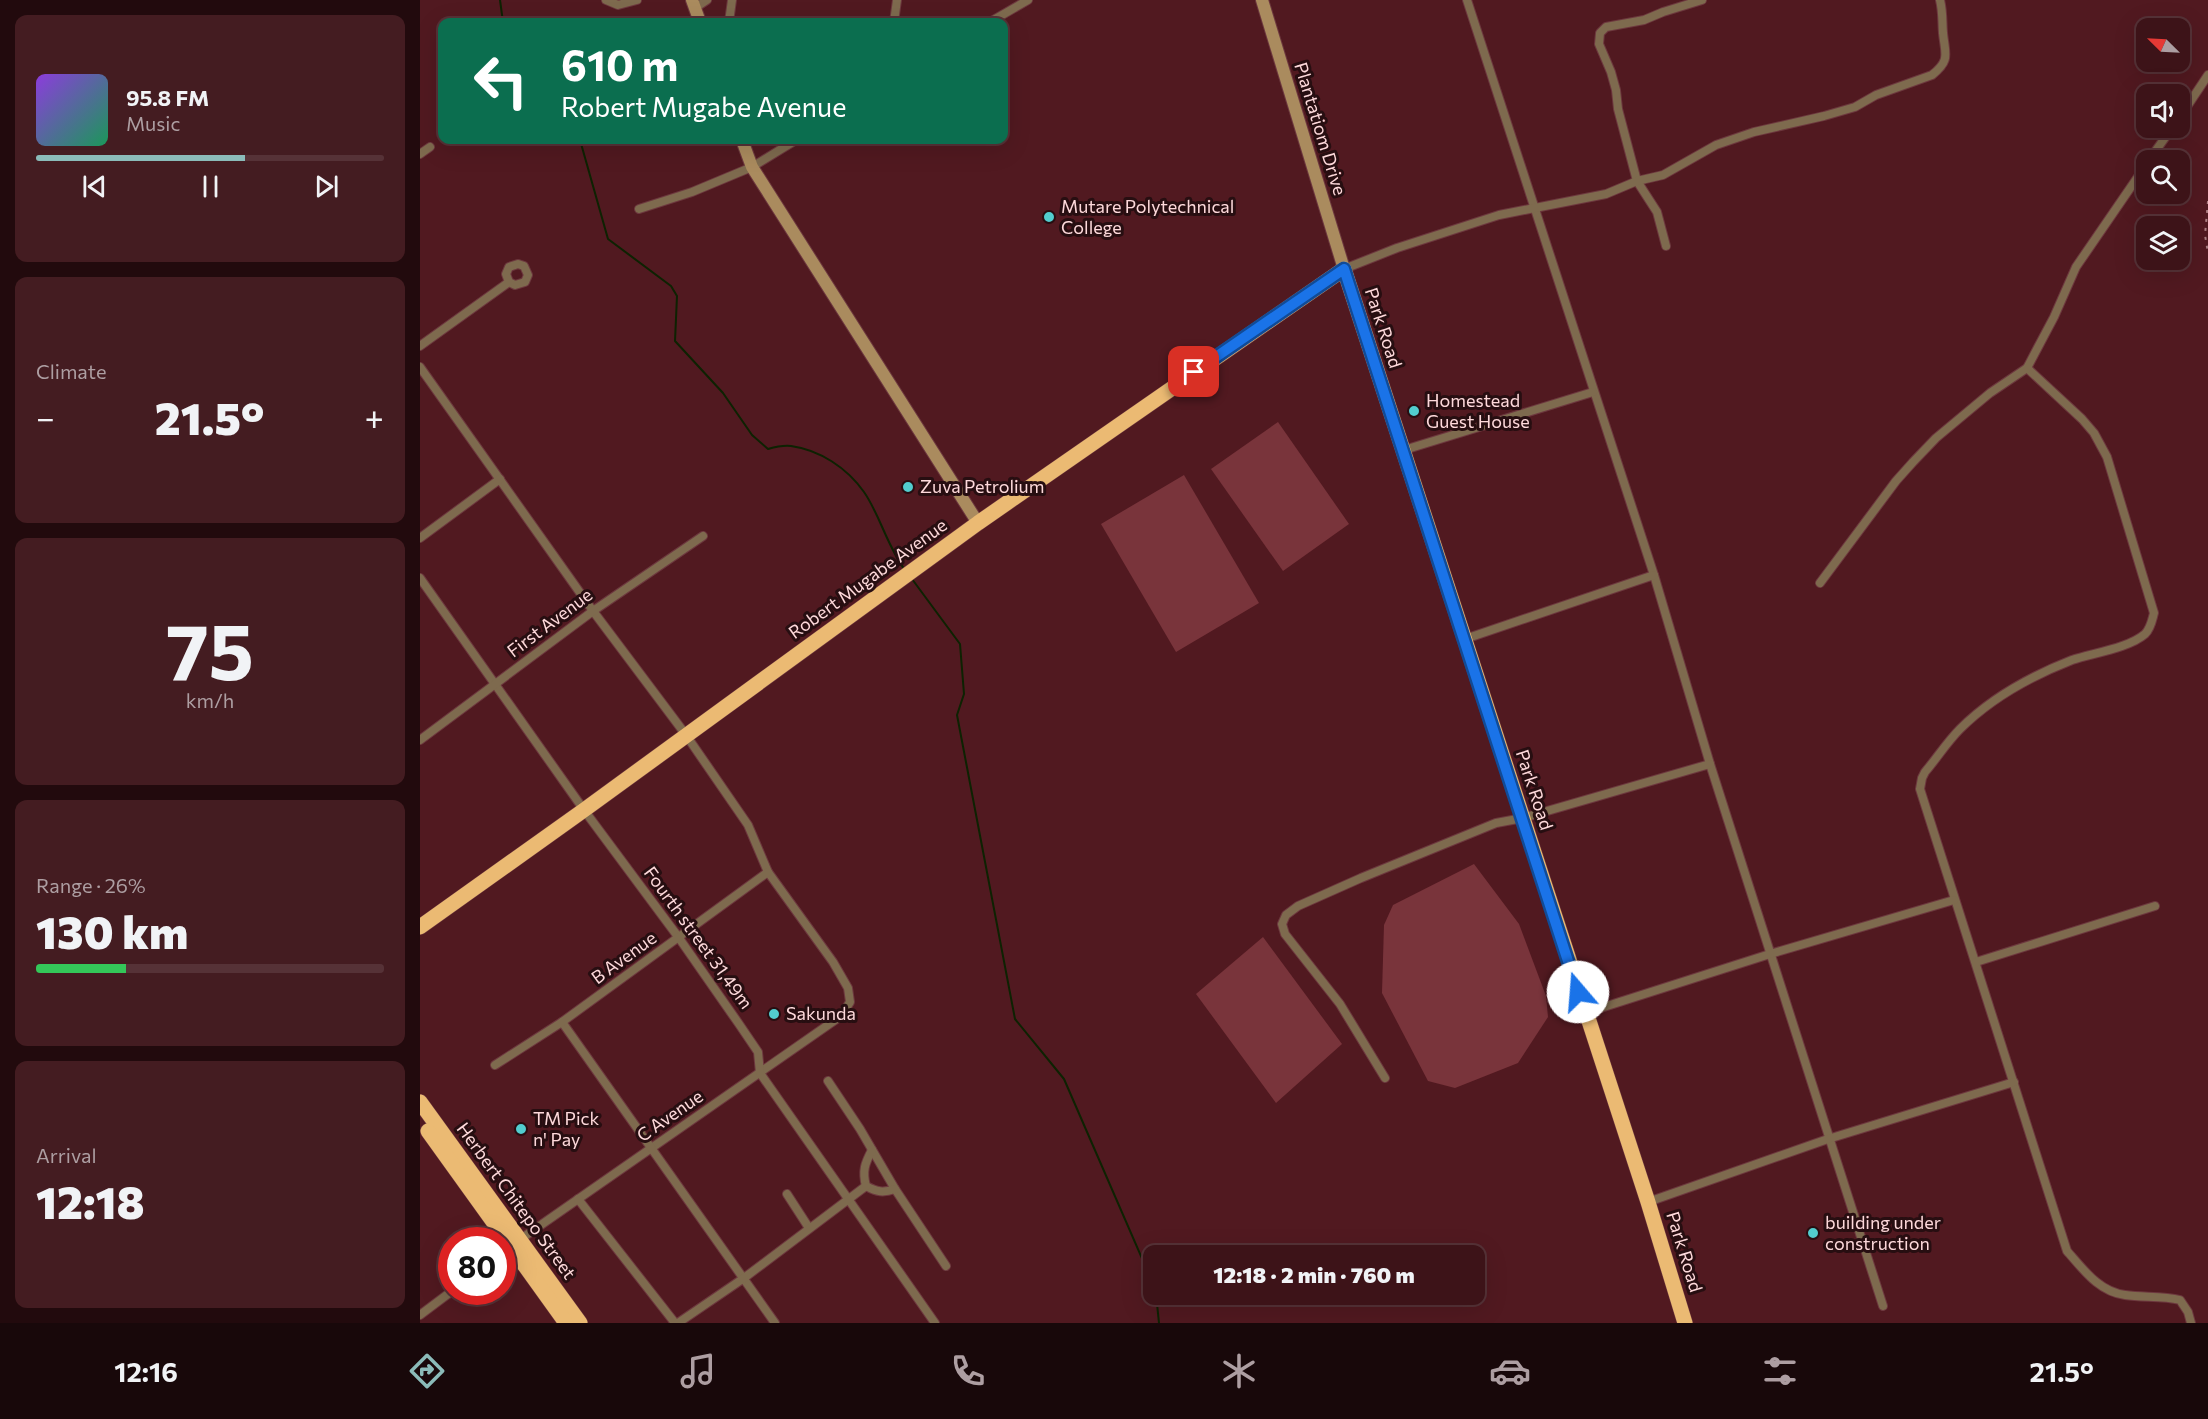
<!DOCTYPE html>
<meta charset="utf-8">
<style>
:root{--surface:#3d1318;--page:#441c21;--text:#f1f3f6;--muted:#ad9ea2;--line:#563237;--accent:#8bbbb9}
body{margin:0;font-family:Commissioner,sans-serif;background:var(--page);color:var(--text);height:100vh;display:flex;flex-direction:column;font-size:22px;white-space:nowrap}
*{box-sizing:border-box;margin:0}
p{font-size:20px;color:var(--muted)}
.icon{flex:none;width:33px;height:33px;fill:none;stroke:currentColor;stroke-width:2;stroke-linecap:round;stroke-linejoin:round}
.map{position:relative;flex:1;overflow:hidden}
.details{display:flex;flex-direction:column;gap:15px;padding:15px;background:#220a0d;width:420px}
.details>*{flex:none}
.hud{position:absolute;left:18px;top:18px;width:570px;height:126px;border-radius:12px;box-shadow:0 6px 24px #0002,0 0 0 2px var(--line);background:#0b6e4f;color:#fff;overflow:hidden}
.needle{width:39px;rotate:294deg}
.fabs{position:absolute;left:1716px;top:18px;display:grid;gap:12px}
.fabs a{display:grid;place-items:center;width:54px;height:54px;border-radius:12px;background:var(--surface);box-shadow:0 6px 24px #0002,0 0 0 2px var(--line);font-size:30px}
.speed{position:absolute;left:18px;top:1227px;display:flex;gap:12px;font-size:30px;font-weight:700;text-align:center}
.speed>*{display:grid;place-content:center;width:78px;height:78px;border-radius:50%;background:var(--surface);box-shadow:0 6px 24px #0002,0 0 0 2px var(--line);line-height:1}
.speed .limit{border:9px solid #d22;background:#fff;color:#111}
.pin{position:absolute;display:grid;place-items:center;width:51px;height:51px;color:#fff;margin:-26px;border-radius:12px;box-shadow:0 3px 9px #0006}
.me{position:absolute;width:66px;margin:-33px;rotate:342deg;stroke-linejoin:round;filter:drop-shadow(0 0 4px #0008)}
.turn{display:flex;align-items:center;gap:21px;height:126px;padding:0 24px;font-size:27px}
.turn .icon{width:78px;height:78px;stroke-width:2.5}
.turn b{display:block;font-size:42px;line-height:51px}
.big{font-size:45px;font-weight:800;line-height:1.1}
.details .widget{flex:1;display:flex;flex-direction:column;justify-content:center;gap:9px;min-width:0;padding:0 21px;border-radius:12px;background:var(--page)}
.details .dial{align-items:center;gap:0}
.dial b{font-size:78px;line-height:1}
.song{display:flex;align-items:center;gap:18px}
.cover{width:72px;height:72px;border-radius:9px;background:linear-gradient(135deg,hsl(270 70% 55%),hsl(150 70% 35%))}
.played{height:6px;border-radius:3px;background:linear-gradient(90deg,var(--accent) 60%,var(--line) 60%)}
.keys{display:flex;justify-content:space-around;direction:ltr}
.heat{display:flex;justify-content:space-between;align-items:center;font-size:33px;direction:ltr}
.charge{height:9px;border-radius:4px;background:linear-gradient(90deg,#34c759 26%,var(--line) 0)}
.trip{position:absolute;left:723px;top:1245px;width:342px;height:60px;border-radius:12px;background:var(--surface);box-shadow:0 6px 24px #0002,0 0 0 2px var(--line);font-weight:800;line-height:60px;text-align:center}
.menu{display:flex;height:96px;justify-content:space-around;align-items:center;background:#18080a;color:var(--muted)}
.menu .icon{width:42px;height:42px}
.menu .current{color:var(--accent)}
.menu b{font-size:27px;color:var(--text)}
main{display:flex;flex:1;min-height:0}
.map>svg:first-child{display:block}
.park{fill:#79343b}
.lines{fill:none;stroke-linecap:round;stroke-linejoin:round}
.stream{stroke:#0d2202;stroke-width:2}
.street-casing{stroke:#6d383e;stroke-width:10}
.secondary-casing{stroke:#6d383e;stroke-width:14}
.highway-casing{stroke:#6d383e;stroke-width:16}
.street{stroke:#7e6a4e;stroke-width:8}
.secondary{stroke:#aa8b5e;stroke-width:12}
.highway{stroke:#ebba73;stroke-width:15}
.rail{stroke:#ab7d81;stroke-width:2;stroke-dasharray:3 6;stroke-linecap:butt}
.route-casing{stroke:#114b97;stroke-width:15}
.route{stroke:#1a73e8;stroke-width:10}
.poi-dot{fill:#52cdce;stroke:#270e11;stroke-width:2}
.labels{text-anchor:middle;stroke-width:6;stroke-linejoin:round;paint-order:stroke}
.street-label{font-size:18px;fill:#fed9db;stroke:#270e11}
.poi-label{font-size:18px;fill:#fed9db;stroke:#270e11;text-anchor:start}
</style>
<main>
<section class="details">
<div class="widget">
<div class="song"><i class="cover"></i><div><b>95.8 FM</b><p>Music</p></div></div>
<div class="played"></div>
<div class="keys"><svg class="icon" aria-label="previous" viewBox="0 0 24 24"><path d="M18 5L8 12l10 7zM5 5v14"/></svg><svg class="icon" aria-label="pause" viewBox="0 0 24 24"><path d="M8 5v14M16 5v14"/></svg><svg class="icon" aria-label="next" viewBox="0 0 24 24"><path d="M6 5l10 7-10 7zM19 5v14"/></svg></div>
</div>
<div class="widget"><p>Climate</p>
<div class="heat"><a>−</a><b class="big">21.5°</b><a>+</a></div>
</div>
<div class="widget dial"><b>75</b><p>km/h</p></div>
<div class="widget"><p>Range · 26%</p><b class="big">130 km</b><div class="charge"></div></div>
<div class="widget"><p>Arrival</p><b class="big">12:18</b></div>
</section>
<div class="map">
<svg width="1788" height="1323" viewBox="0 0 1788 1323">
<rect width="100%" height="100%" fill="#511920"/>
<!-- park -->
<g class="park">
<polygon points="858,422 929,524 863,571 791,469"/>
<polygon points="764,475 839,603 756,652 681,524"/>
<polygon points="1054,864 1099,924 1126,996 1128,1017 1098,1063 1035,1088 1008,1081 962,993 964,925 973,905"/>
<polygon points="843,937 922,1044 856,1103 776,994"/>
</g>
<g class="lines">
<!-- stream -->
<g class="stream">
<polyline points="80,0 83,22"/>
<path d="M160 140 188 239 251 286 257 296 255 341 303 393 332 435 348 449C355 447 363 445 371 446 400 450 427 468 444 492 460 515 467 546 485 570"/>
<polyline points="492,579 540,644 544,694 537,715 595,1019 644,1079 734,1286"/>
<polyline points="736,1294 739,1323"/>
</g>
<defs>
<g id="street">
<polyline points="186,0 198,5 217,0"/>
<polyline points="1047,0 1234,575 1290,764 1463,1306"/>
<polyline points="275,8 287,0"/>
<polyline points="309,22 312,0"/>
<polyline points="474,22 477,0"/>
<polyline points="570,22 608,0"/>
<polyline points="1760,117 1788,75"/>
<polyline points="0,154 10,147"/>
<polyline points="1729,160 1752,128"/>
<polyline points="219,209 272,192 332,167 376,140"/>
<polyline points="1246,246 1237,212 1217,181 1198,109 1196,90 1191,72 1179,44 1180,33 1186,27 1224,20 1243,12 1282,0"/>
<path d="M924 269 977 248 1079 215 1186 194 1217 181 1243 175 1296 145 1334 132 1404 116 1435 107 1456 95 1512 75C1531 60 1525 54 1523 33 1522 22 1523 12 1520 0"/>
<polyline points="0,346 89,282 95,285 105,282 108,275 104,266 98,264 89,267 86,274 89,282"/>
<polyline points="0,367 173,611 266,735 328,825 348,872 413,962 428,988 430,1002 421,1016 82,1252"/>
<path d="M1607 368 1662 419 1674 433 1687 457 1734 613C1732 620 1731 628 1725 634 1709 648 1673 653 1652 660 1611 676 1571 698 1540 729 1527 742 1517 758 1505 772L1502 778 1500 789 1647 1251C1663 1269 1679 1292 1705 1295 1723 1298 1742 1295 1760 1300L1768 1312 1771 1323"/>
<polyline points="984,450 1173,392"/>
<polyline points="0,538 80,479"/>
<polyline points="0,578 164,810 259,938 319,1024 338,1052 340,1073 515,1323"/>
<polyline points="1400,583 1476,481 1493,462 1516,438 1570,393 1607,368 1634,317 1656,267 1726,165"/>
<polyline points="1045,639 1234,575"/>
<polyline points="0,740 173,611 283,536"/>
<polyline points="1556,962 1735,906"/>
<polyline points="1165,1013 1350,954 1534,900"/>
<polyline points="142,1022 355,1323"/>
<polyline points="75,1065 142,1022 348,872"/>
<polyline points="965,1078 920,1004 865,934 862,924 866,915 878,906 941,878 1076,823 1103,818 1290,764"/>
<polyline points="408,1081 440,1129 475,1189 526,1266"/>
<path d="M452 1150C445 1163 442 1171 446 1186 457 1192 463 1193 475 1189"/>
<polyline points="367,1194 389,1228"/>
<polyline points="158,1199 255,1323"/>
<polyline points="1228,1202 1408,1139 1594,1082"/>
<polyline points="0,1315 32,1291"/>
<polyline points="258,1323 324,1278 446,1186"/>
</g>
<g id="secondary">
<polyline points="272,0 280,22"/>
<polyline points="842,0 924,269"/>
<polyline points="322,140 332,167 558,523"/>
</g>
<g id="highway">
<polyline points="0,927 164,810 558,523 924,269 1228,1202 1265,1323"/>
<polyline points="0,1102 160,1323"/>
<polyline points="8,1131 146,1323"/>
</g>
</defs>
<!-- street casing -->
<use href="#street" class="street-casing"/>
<!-- secondary casing -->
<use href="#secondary" class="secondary-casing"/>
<!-- highway casing -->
<use href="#highway" class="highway-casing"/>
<!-- street -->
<use href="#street" class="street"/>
<!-- secondary -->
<use href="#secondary" class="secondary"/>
<!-- highway -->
<use href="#highway" class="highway"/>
<!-- rail -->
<polyline class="rail" points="1788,201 1785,235 1788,253"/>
</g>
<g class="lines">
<defs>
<polyline id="route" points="774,372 924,269 1158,992"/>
</defs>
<!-- route casing -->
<use href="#route" class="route-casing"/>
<!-- route -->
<use href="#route" class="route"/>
</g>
<!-- markers -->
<g class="poi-dot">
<circle cx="629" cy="217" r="6"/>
<circle cx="994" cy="411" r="6"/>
<circle cx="488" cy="487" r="6"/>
<circle cx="354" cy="1014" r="6"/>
<circle cx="101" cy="1129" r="6"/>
<circle cx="1393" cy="1233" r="6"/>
</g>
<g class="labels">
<!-- street labels -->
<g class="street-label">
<text transform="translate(900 129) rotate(73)" y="6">Plantatiom Drive</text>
<text transform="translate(963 328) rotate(72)" y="6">Park Road</text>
<text transform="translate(448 579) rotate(-36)" y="6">Robert Mugabe Avenue</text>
<text transform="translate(130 623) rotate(-37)" y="6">First Avenue</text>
<text transform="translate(1114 790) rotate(72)" y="6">Park Road</text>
<text transform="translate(278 938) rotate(54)" y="6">Fourth street 31,49m</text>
<text transform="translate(204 958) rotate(-36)" y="6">B Avenue</text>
<text transform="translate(250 1116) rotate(-35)" y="6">C Avenue</text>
<text transform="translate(96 1201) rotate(54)" y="6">Herbert Chitepo Street</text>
<text transform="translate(1264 1252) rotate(73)" y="6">Park Road</text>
</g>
<!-- poi labels -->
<g class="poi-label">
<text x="641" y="213">Mutare Polytechnical<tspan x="641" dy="21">College</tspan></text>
<text x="1006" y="407">Homestead<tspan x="1006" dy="21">Guest House</tspan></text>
<text x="500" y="493">Zuva Petrolium</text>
<text x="366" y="1020">Sakunda</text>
<text x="113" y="1125">TM Pick<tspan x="113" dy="21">n' Pay</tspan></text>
<text x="1405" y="1229">building under<tspan x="1405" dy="21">construction</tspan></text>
</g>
</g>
</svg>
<div class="fabs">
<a><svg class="needle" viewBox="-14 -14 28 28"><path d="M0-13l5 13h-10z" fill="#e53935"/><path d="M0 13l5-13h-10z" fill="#ad9ea2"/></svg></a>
<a><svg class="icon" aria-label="sound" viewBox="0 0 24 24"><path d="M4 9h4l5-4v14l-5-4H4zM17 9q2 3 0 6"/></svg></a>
<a><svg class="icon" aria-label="search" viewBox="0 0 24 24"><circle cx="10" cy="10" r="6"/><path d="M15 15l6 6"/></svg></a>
<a><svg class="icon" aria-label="layers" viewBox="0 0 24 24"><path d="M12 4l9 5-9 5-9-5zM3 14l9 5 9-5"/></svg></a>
</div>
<div class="speed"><div class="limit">80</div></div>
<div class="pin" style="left:774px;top:372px;background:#d93025"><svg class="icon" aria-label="arrive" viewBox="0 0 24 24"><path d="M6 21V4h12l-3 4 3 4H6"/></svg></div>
<svg class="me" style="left:1158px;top:992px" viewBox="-20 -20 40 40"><circle r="19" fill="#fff"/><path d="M0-13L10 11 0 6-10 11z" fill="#1a73e8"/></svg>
<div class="trip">12:18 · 2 min · 760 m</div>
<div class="hud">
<div class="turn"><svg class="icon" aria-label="left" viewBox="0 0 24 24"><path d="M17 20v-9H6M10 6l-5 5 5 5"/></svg><div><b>610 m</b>Robert Mugabe Avenue</div></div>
</div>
</div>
</main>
<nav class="menu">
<b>12:16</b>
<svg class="icon current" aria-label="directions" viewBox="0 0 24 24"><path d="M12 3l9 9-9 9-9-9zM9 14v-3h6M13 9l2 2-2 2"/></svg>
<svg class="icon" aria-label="music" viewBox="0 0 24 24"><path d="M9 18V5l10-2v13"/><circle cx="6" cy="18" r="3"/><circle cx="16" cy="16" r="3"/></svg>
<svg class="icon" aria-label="phone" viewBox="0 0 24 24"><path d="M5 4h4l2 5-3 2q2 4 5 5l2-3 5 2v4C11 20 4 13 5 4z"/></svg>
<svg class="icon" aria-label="climate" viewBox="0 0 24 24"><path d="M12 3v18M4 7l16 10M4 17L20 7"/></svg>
<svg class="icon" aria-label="car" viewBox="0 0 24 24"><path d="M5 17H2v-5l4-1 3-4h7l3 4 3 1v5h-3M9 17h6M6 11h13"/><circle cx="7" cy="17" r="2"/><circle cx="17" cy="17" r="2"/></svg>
<svg class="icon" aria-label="filters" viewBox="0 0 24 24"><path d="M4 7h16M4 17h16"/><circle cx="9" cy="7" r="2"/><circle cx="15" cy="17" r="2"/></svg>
<b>21.5°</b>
</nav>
